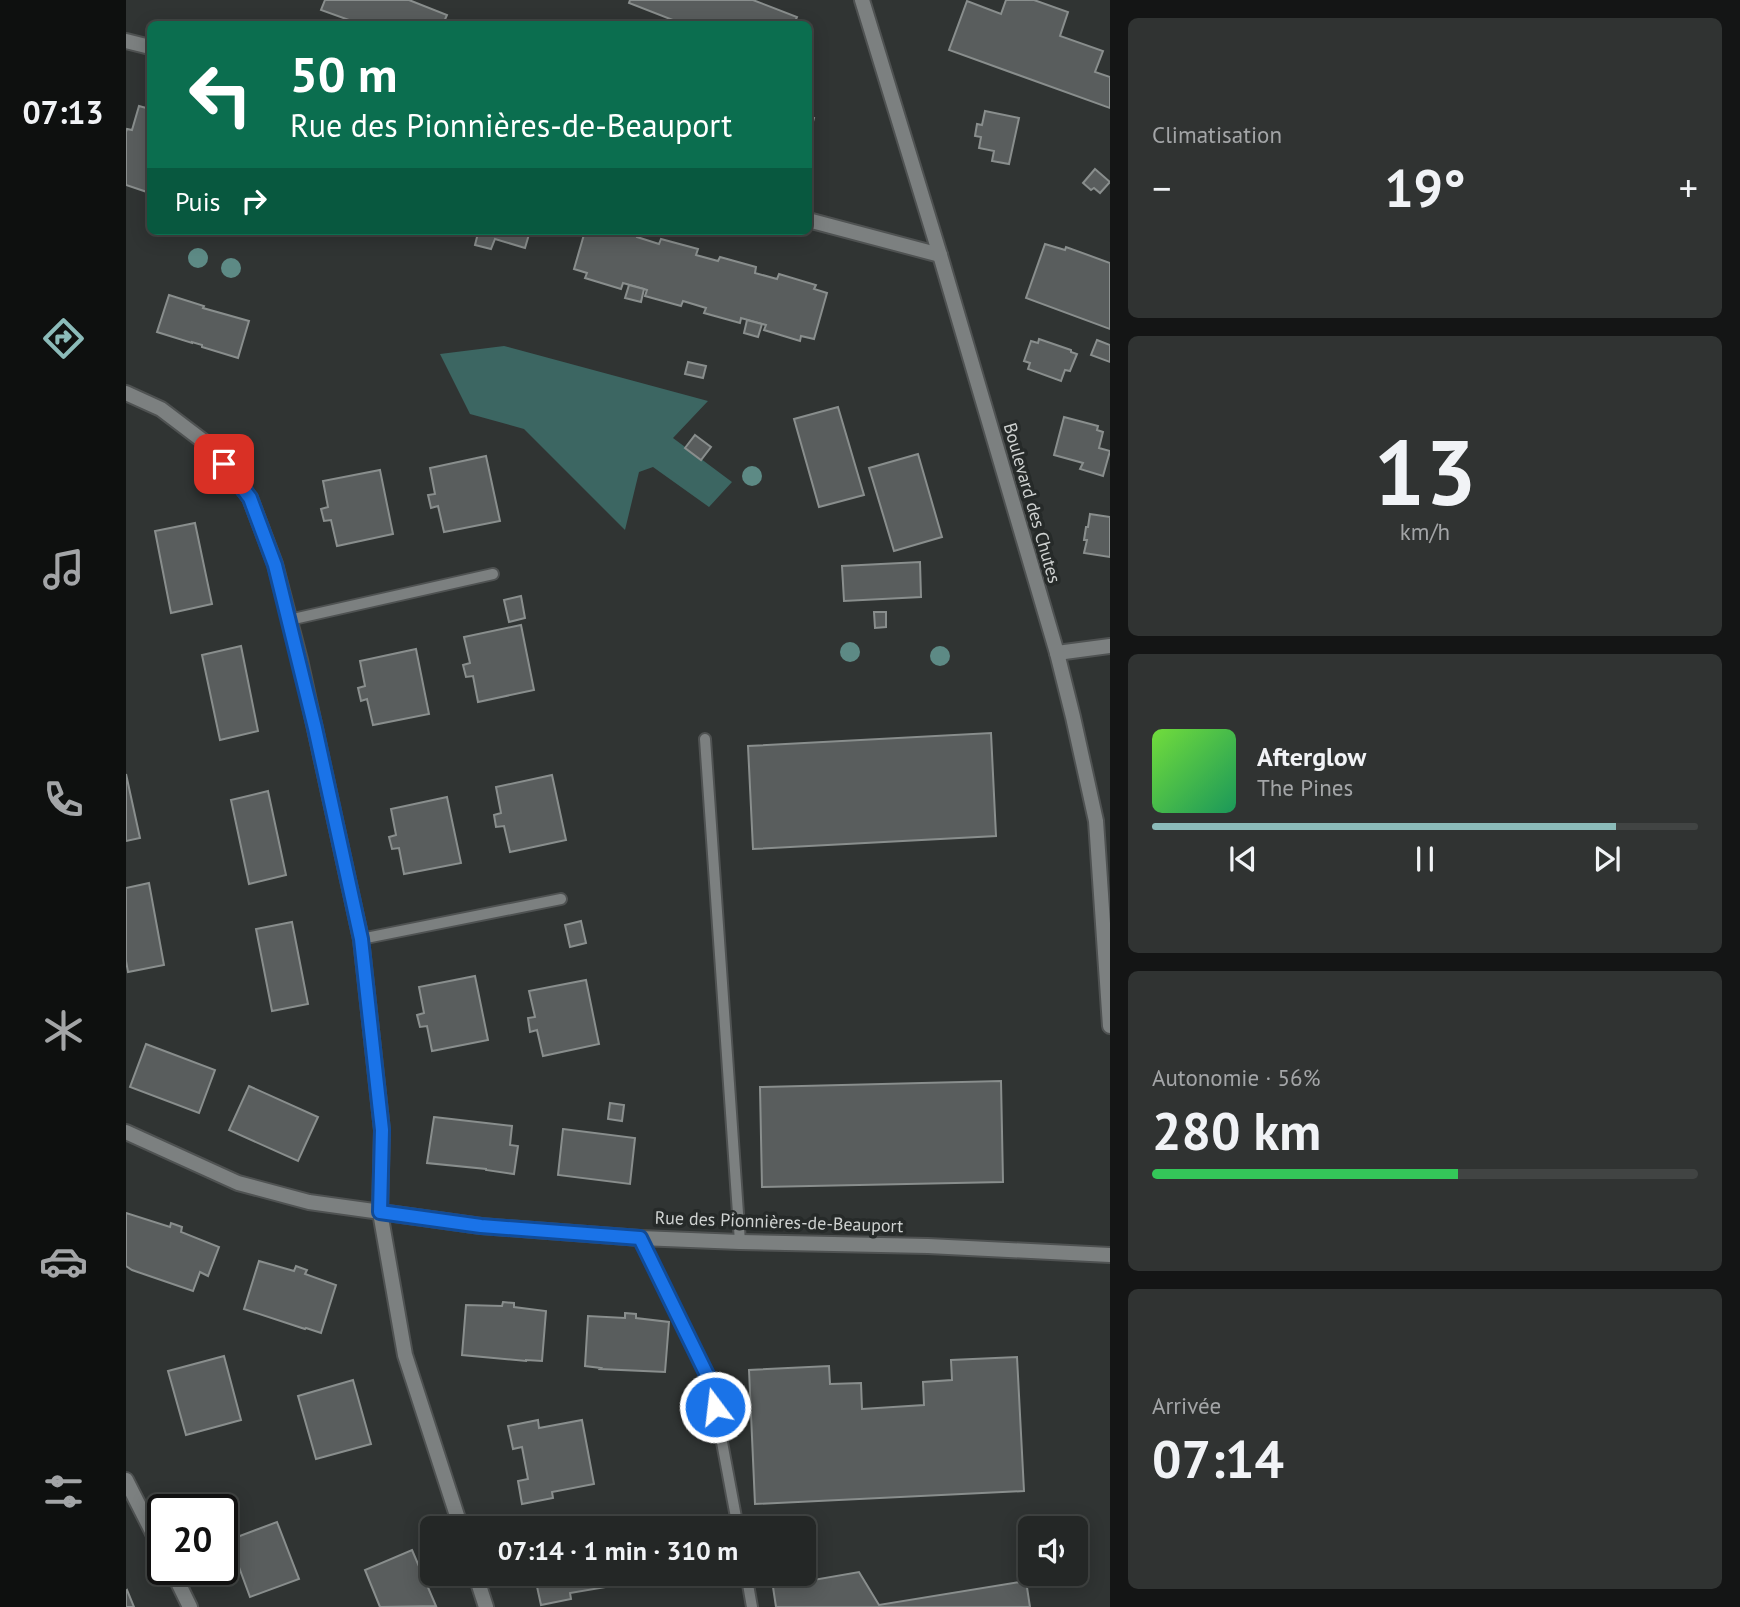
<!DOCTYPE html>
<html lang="fr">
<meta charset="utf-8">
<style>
:root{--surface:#242726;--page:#303332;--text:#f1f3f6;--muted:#a3a5a7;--line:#414443;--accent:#8bbbb9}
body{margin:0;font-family:"PT Sans",sans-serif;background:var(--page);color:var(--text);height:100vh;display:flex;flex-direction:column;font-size:26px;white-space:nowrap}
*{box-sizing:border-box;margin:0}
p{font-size:23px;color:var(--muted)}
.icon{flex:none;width:38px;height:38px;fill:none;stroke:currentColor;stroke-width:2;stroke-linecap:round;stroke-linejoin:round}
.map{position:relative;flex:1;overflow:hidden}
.details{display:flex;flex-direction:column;gap:18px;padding:18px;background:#141515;width:630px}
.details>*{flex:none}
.banner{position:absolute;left:21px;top:21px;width:665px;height:214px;border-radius:10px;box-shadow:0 4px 18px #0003,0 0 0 2px var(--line);background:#0b6e4f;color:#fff;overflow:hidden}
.tools{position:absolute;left:892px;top:1516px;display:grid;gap:14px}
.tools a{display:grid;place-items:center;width:70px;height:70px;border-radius:10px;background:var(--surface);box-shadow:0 4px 18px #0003,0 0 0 2px var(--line);font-size:35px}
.speed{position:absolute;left:21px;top:1494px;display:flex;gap:14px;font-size:35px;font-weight:700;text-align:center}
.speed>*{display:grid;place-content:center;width:91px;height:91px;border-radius:50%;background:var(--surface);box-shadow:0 4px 18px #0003,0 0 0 2px var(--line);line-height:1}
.speed .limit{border:4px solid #111;border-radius:10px;background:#fff;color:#111}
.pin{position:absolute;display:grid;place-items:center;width:60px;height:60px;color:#fff;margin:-30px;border-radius:14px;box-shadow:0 4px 10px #0006}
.me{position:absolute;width:77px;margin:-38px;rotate:345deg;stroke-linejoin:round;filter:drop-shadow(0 0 5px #0008)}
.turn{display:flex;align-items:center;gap:24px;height:147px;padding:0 28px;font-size:32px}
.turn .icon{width:91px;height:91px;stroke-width:2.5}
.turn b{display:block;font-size:49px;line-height:60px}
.then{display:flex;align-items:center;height:66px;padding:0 28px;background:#0003;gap:14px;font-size:26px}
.big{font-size:52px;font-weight:700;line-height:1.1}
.details .card{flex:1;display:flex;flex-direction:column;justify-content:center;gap:10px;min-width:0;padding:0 24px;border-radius:10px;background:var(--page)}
.details .dial{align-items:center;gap:0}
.dial b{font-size:91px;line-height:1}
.song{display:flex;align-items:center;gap:21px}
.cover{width:84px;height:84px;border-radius:10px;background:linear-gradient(135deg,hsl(100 70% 55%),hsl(150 70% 35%))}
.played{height:7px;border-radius:4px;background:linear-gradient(90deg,var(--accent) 85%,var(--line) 85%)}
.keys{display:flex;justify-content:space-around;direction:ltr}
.heat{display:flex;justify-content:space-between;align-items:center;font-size:38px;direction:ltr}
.charge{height:10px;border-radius:5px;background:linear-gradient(90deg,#34c759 56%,var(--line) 0)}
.trip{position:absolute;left:294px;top:1516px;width:396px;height:70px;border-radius:10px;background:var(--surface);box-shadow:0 4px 18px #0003,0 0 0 2px var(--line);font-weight:700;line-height:70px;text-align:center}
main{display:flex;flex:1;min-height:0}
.menu{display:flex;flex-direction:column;width:126px;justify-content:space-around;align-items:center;background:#0e100f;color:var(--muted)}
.menu .icon{width:49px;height:49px}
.menu .on{color:var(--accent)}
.menu b{font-size:32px;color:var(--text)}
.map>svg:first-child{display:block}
.forest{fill:#3c6662}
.building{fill:#595d5d;stroke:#898e8d;stroke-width:2}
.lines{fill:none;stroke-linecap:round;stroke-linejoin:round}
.service-casing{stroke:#4f5252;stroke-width:14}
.minor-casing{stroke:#4f5252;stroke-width:18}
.tertiary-casing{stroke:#4f5252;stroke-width:18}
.service{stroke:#7c8080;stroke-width:10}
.minor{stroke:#7c8080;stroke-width:14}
.tertiary{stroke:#7c8080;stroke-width:14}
.tree{fill:#5d8a85}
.route-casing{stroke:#114b97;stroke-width:18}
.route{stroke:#1a73e8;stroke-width:12}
.labels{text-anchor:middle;stroke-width:7;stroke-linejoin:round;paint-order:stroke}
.street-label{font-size:18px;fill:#cfd2d1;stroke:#262a29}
</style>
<main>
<nav class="menu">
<b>07:13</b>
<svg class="icon on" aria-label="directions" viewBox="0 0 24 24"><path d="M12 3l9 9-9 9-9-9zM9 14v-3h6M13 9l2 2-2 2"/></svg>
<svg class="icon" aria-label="music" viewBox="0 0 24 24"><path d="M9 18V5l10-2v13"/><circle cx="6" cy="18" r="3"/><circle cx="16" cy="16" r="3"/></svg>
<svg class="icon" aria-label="phone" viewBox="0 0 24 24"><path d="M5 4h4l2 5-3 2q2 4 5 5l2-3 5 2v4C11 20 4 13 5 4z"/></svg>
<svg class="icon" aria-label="climate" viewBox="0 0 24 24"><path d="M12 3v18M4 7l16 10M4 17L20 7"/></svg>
<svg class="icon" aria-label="car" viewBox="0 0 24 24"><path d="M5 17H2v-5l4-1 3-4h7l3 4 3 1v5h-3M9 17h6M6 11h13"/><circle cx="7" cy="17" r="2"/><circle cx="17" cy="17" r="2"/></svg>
<svg class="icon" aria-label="filters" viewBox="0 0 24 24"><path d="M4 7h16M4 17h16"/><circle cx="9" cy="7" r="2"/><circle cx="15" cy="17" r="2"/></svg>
</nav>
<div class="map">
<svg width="984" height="1607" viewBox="0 0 984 1607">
<rect width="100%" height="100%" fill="#303433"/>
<!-- forest -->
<polygon class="forest" points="378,346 582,401 547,438 606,482 583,507 527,467 513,472 499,530 398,429 344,414 314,354"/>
<!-- building -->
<g class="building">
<polygon points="199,0 283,0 321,15 317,24 234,24 195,10"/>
<polygon points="504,0 627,0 671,17 668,24 557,24 503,3"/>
<polygon points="880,0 908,0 942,12 934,36 977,51 969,72 984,77 984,108 823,50 841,1 875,14"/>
<polygon points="13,106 24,109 24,193 0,185 0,132 1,129 6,130"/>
<polygon points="859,111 893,118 883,164 866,161 868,151 853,148 855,137 849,136 851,124 856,125"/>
<polygon points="682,116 688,118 682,140"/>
<polygon points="969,169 984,182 974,193 968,188 965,190 957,183"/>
<polygon points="343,231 404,231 399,248 369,239 365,249 349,245 352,233"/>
<polygon points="459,231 507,231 512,232 511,237 533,244 535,239 572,249 570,255 592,261 594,257 630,267 629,273 651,279 653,274 690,285 688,289 701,293 688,339 675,336 674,341 638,330 640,325 615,318 614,323 578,313 580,308 557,301 555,306 519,296 521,290 497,283 495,289 459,278 461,273 448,269"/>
<polygon points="919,244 939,250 940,247 984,263 984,329 900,298"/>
<polygon points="503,285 518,289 515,302 499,298"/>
<polygon points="43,295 78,306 77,308 123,321 112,358 76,347 76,345 66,342 66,343 31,332"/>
<polygon points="621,320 636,324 632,337 618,333"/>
<polygon points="913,339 945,350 945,352 951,354 944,371 939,370 935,381 902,369 904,363 898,361 905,341 912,343"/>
<polygon points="971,340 984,345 984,362 965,355"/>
<polygon points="562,362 580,366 577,378 559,374"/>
<polygon points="712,407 738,495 693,507 668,419"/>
<polygon points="938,417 972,426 971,430 977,432 973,448 984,451 977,476 954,469 957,463 928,455"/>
<polygon points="569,435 585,447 575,460 559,448"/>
<polygon points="792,454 816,537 768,551 743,468"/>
<polygon points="360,456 374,521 318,532 312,506 305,508 302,495 309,494 304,468"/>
<polygon points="254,470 267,534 211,546 205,520 198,521 195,509 202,507 197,481"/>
<polygon points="964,514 984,517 984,557 958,553 961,540 958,540 960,527 962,527"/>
<polygon points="69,523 86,604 45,613 29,531"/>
<polygon points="794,562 795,597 718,601 716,566"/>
<polygon points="395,596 399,618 383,622 378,600"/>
<polygon points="748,612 760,612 760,627 749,628"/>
<polygon points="395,625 408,690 352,702 347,676 340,677 337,665 344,663 338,637"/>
<polygon points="115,646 132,731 94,740 76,655"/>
<polygon points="290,649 303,714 247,725 241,699 235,701 232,688 239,686 234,661"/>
<polygon points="865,733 870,836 627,849 622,746"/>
<polygon points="0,774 14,838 0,841"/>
<polygon points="426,775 440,840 384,852 378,826 370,827 368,815 375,813 370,787"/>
<polygon points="142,791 160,875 123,884 105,800"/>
<polygon points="321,797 335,863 278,874 273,848 266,849 263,837 270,835 265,809"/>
<polygon points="23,883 38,965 2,972 0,961 0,888"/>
<polygon points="455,921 460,943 444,947 439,925"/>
<polygon points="166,922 182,1004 146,1011 130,929"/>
<polygon points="349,976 362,1040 306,1051 301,1026 294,1027 291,1015 298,1013 293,987"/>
<polygon points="460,980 473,1044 417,1056 411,1030 404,1032 402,1018 409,1017 403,991"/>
<polygon points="20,1044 89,1070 73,1113 4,1087"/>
<polygon points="875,1081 877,1182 636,1187 634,1087"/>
<polygon points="123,1086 192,1117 172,1161 103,1130"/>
<polygon points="484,1103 498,1105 496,1121 482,1119"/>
<polygon points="308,1117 386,1126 384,1145 392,1146 388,1174 360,1170 360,1169 301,1163"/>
<polygon points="437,1129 509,1138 504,1184 432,1175"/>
<polygon points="0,1213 44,1227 45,1223 56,1227 55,1232 93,1247 82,1276 74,1272 67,1291 6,1270 0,1266"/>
<polygon points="133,1261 168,1271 170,1266 181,1270 179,1274 210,1285 195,1333 180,1328 179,1329 118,1309"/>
<polygon points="377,1302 388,1303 388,1307 420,1311 416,1361 400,1360 400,1361 336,1355 340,1305 376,1306"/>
<polygon points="499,1313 510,1314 510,1318 543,1322 539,1372 474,1369 475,1368 459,1366 462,1316 499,1318"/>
<polygon points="98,1356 115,1420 60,1435 42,1371"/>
<polygon points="891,1357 898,1491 629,1504 623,1370 703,1366 704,1384 735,1383 736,1409 798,1405 797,1382 826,1380 825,1360"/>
<polygon points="227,1380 245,1444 190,1459 172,1396"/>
<polygon points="412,1420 413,1428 456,1420 468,1484 426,1492 427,1498 396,1504 392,1481 402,1479 396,1447 387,1449 382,1426"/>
<polygon points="432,1521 433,1528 401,1528 401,1527"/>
<polygon points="474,1521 476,1528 436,1528"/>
<polygon points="151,1522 173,1579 124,1597 103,1540"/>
<polygon points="286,1550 310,1606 254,1607 239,1570"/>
<polygon points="733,1572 753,1605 900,1581 904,1607 650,1607 647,1587"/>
<polygon points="419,1573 484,1573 486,1586 444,1593 445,1599 415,1605 410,1582 420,1580"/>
<polygon points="1,1590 8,1607 0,1607 0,1591"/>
</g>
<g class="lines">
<defs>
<g id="service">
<polyline points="163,620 367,574"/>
<polyline points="579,739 614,1242"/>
<polyline points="235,939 435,899"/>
<polyline points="514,1238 585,1383 612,1528"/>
<polyline points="620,1573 626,1607"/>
</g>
<g id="minor">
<polyline points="0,41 24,47"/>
<polyline points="682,220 814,255"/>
<polyline points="0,393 35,409 85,447 124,498 149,564 174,660 235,939 256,1130 254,1212 279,1355 335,1528"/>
<polyline points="931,653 984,646"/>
<polyline points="0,1132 112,1183 183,1202 355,1226 514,1238 614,1242 802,1246 984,1255"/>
<polyline points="0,1480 37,1553"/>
<polyline points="46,1570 64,1607"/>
<polyline points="349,1573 360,1607"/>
</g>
<polyline id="tertiary" points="736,0 814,255 931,653 947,717 970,821 984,1026"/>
</defs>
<!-- service casing -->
<use href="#service" class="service-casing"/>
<!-- minor casing -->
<use href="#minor" class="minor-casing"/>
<!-- tertiary casing -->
<use href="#tertiary" class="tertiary-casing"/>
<!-- service -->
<use href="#service" class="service"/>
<!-- minor -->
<use href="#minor" class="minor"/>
<!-- tertiary -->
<use href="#tertiary" class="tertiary"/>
</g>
<!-- trees -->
<g class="tree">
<circle cx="72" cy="258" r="10"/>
<circle cx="105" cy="268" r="10"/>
<circle cx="626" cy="476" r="10"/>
<circle cx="724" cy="652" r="10"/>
<circle cx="814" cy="656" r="10"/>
</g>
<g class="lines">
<defs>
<polyline id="route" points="98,464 124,498 149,565 189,728 235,939 256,1130 254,1212 355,1226 514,1238 585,1383 589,1407"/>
</defs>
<!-- route casing -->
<use href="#route" class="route-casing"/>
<!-- route -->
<use href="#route" class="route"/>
</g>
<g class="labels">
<!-- street labels -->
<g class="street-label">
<text transform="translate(906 503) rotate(74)" y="6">Boulevard des Chutes</text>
<text transform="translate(653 1222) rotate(2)" y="6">Rue des Pionnières-de-Beauport</text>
</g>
</g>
</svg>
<div class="tools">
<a><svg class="icon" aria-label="sound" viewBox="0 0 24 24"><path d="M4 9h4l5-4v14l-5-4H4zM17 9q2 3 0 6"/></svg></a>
</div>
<div class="speed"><div class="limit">20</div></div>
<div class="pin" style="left:98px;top:464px;background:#d93025"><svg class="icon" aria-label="arrive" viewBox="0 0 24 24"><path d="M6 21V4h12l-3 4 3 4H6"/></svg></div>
<svg class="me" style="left:589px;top:1407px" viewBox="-20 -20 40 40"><circle r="17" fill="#1a73e8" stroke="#fff" stroke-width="3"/><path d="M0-11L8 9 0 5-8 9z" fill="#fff"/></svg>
<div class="trip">07:14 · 1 min · 310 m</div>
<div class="banner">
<div class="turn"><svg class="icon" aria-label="left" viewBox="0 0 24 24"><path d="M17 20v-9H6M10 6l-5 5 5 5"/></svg><div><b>50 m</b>Rue des Pionnières-de-Beauport</div></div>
<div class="then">Puis<svg class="icon" aria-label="right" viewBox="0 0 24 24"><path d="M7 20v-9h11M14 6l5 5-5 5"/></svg></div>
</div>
</div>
<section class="details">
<div class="card"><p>Climatisation</p>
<div class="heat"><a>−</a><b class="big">19°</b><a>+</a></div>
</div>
<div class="card dial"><b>13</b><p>km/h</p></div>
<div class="card">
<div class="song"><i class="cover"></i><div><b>Afterglow</b><p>The Pines</p></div></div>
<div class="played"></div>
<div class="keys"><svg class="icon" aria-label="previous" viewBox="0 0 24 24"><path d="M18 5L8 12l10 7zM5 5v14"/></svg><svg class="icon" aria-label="pause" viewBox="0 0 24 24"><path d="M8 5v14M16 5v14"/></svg><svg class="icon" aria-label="next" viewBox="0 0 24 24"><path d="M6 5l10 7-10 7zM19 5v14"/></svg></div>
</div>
<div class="card"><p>Autonomie · 56%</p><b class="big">280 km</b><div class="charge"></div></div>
<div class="card"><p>Arrivée</p><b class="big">07:14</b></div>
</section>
</main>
